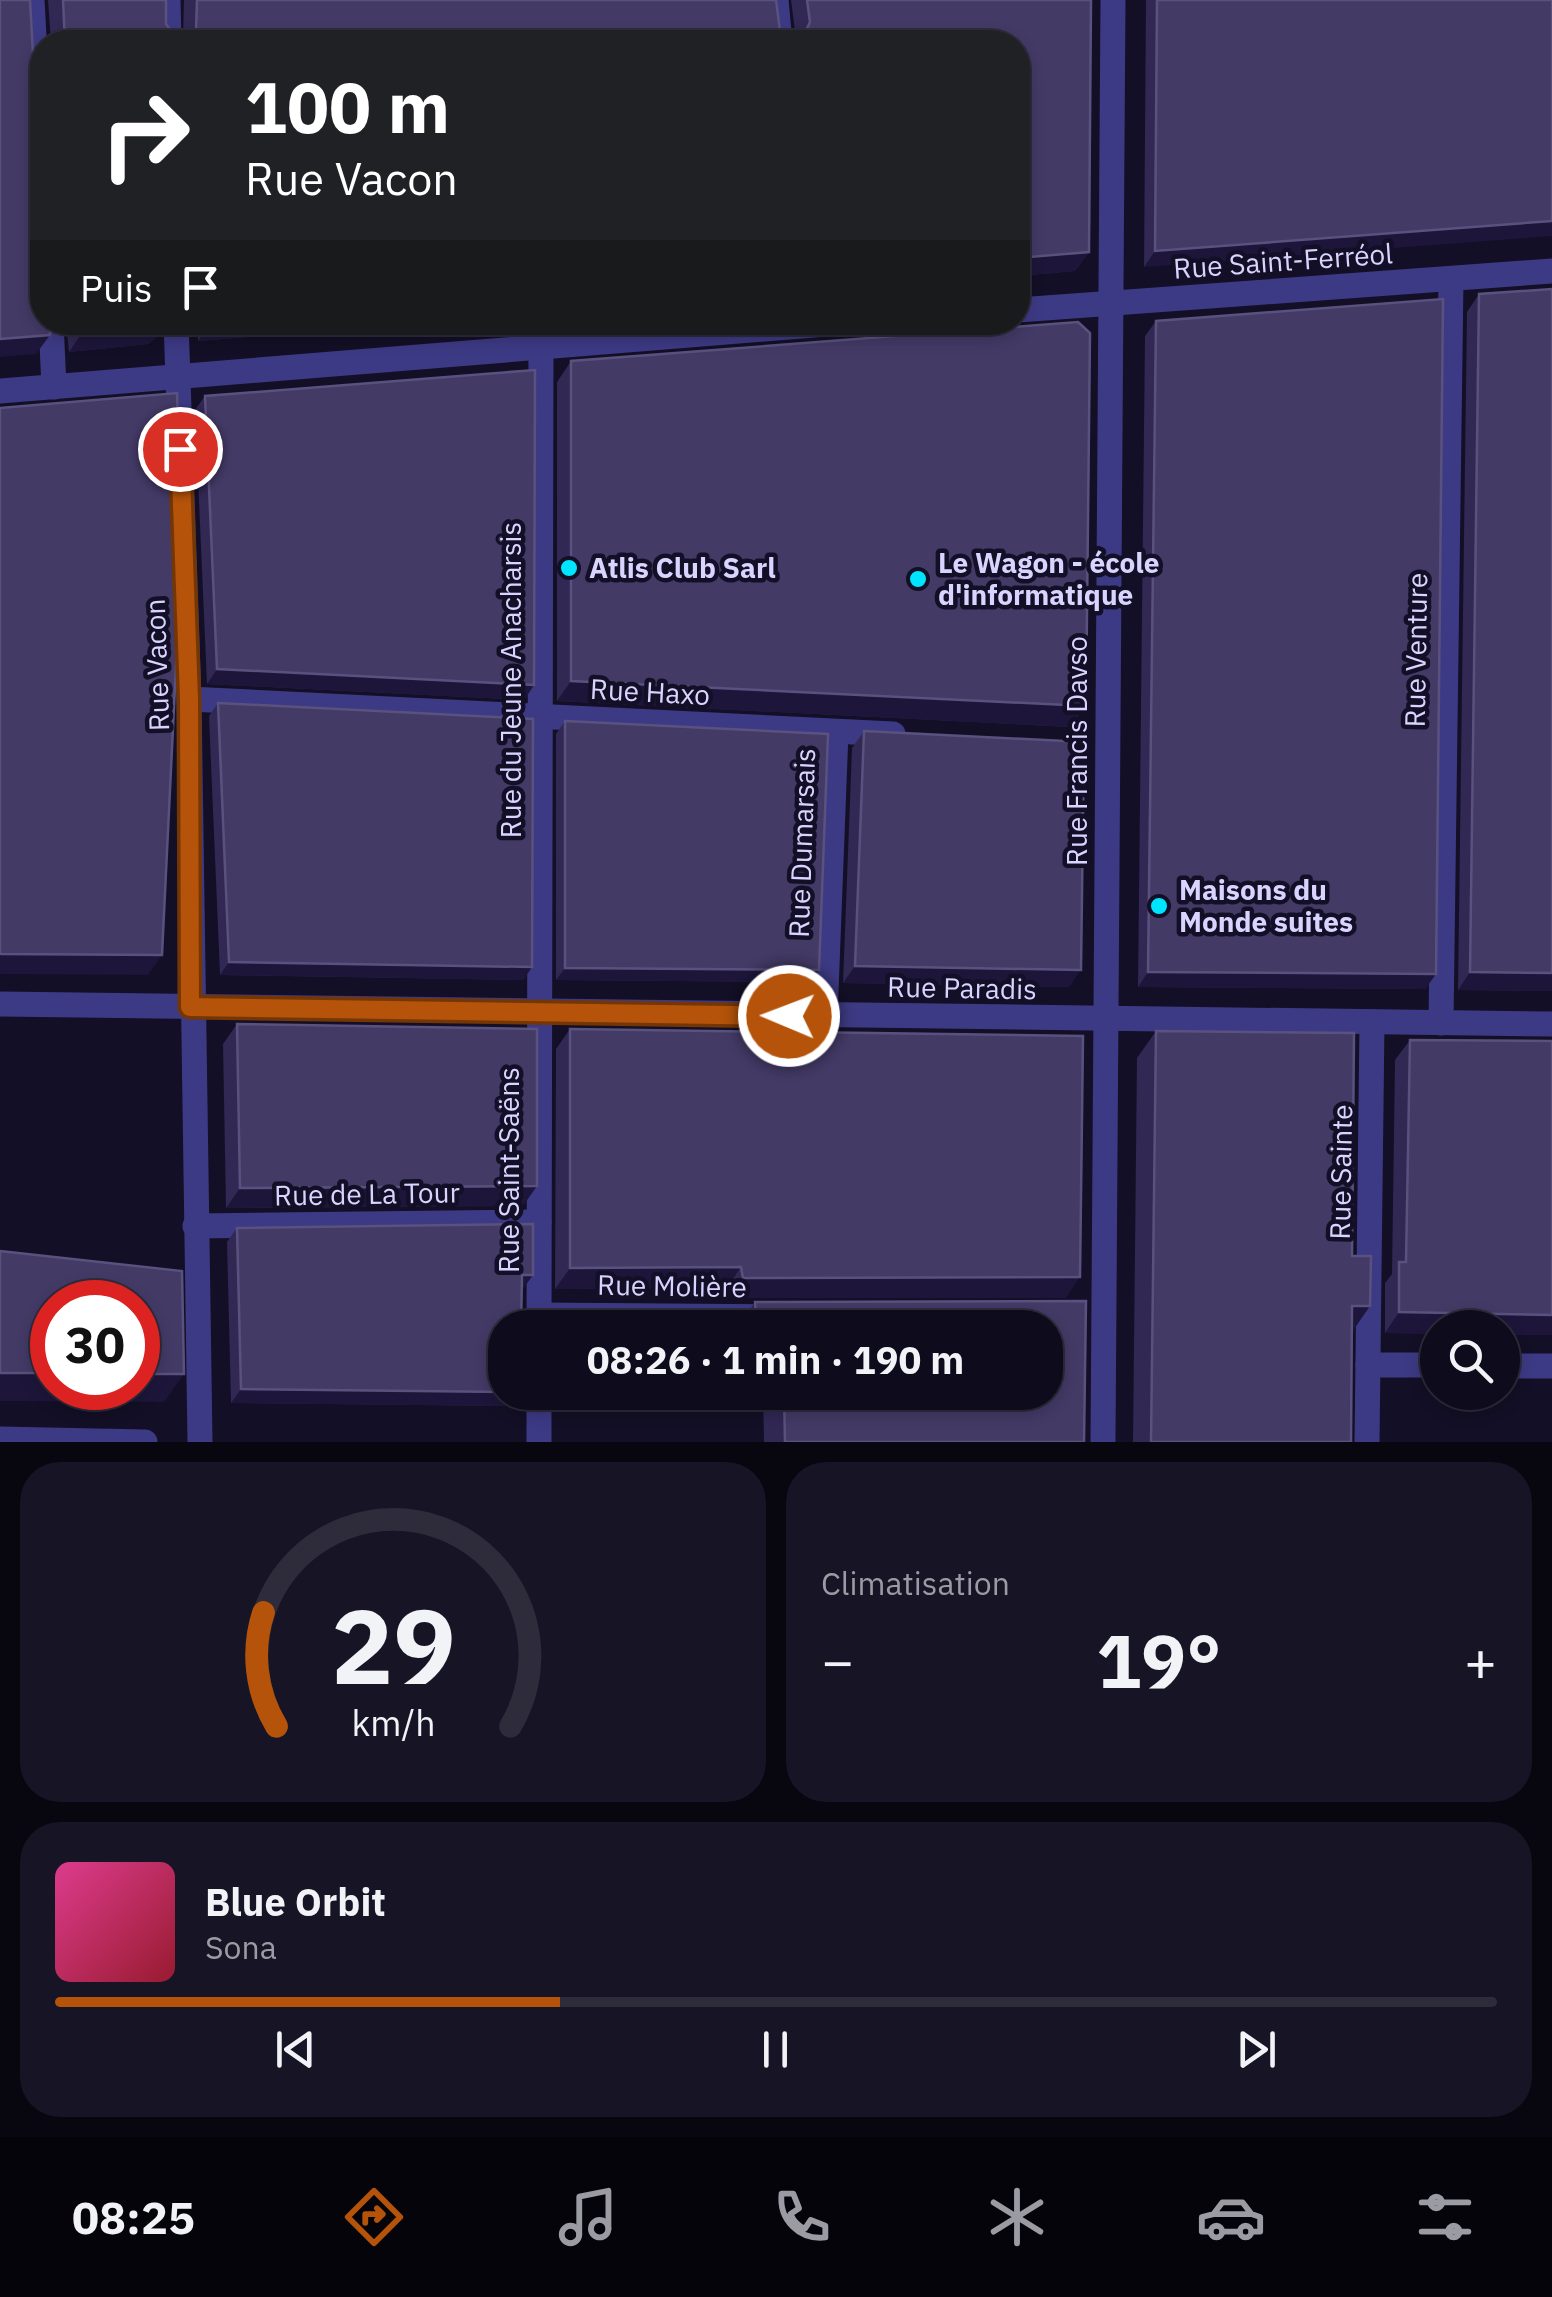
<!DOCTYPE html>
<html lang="fr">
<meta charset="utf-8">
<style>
:root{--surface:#0e0b1c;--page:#171425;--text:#f1f3f6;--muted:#9b9ba3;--line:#2e2b3b;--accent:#b45309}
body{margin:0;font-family:"IBM Plex Sans",sans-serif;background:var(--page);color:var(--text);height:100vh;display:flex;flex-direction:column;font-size:38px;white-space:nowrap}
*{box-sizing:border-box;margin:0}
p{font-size:32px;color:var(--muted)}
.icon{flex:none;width:55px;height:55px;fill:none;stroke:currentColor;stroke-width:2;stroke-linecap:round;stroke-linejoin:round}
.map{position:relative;height:1442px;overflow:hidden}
.sheet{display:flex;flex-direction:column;gap:20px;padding:20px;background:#08060f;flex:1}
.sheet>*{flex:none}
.top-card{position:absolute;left:30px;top:30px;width:1000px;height:305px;border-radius:40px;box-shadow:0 5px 15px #0003,0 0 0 2px var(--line);background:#202124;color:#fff;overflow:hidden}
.buttons{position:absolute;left:1420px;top:1310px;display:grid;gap:20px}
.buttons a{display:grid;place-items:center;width:100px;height:100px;border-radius:50%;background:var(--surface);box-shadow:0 5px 15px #0003,0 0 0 2px var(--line);font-size:50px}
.speed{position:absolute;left:30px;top:1280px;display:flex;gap:20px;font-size:50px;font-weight:700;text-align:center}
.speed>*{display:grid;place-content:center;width:130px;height:130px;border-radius:50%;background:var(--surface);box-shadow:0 5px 15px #0003,0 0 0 2px var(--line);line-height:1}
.speed .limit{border:15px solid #d22;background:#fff;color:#111}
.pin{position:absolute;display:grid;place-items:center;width:85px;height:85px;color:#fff;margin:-42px;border:5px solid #fff;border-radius:50%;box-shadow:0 2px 10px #0007}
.me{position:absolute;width:110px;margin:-55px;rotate:271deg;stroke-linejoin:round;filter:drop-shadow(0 0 8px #0008)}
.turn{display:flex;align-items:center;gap:35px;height:210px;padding:0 50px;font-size:45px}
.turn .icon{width:130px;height:130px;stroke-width:2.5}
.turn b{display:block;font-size:70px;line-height:85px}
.then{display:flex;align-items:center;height:95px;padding:0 50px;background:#0003;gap:20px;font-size:38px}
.big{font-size:75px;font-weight:700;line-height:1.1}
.sheet .card{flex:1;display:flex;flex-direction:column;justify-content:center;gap:15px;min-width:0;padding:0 35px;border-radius:40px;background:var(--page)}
.sheet .dial{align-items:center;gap:0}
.dial svg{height:260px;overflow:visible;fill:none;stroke:var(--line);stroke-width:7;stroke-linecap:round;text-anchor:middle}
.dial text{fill:var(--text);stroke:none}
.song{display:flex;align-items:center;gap:30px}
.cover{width:120px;height:120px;border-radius:15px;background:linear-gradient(135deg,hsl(330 70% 55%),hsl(350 70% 35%))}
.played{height:10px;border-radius:5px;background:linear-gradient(90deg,var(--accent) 35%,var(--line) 35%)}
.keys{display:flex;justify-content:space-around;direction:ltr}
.heat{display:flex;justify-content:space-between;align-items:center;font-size:55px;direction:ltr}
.sheet .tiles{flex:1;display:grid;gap:20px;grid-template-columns:1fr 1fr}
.card:last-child{grid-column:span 2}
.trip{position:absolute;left:488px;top:1310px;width:575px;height:100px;border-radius:40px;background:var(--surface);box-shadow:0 5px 15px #0003,0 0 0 2px var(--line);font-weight:700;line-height:100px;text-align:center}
.dock{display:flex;height:160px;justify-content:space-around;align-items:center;background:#06040b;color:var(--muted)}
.dock .icon{width:70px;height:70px}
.dock .on{color:var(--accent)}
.dock b{font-size:45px;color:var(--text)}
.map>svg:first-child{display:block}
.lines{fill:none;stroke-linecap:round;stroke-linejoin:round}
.street{stroke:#3d3a85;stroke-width:25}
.wall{fill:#312854}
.shaded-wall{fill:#1d163a}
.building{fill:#433a66;stroke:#5a527e;stroke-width:2.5}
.route-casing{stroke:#753606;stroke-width:25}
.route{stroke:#b45309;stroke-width:18}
.poi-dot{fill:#00e5ff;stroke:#130f26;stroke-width:4}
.labels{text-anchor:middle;stroke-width:9;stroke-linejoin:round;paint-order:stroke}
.street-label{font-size:28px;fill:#d9d4ff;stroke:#130f26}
.poi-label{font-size:28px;font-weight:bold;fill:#d9d4ff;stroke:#130f26;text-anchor:start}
</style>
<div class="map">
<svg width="1552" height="1442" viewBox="0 0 1552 1442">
<rect width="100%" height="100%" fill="#130f26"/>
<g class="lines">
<!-- street -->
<g class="street">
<polyline points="32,0 42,183"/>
<polyline points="168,0 169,42"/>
<polyline points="776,0 780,42"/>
<polyline points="1018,310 1552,271"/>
<polyline points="51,322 54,387"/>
<polyline points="176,322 189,699 200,1442"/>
<polyline points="0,391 851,322"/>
<polyline points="189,699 893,734"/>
<polyline points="0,1004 1552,1024"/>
<polyline points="825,1017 836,732"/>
<polyline points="1441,1023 1451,279"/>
<polyline points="195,1226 539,1222"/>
<polyline points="539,1315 779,1317"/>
<polyline points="539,1328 541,348"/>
<polyline points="1368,1365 1438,1365"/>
<polyline points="1502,1366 1552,1366"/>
<polyline points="539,1392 539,1442"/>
<polyline points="0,1439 145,1442"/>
<polyline points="1103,1442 1113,0"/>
<polyline points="1367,1442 1372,1022"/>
</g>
</g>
<!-- wall -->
<g class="wall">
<polygon points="48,0 166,0 166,24 176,38 183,37 184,0 776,0 780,31 796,39 791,0 1091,0 1089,252 1075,271 1018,276 1018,42 51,42"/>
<polygon points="1146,0 1552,0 1144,267"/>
<polygon points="1552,289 1552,991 1458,990 1467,312 1479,294"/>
<polygon points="1156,321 1436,974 1425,989 1138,987 1145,336"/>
<polygon points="66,322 168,322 160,334 148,344 69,352"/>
<polygon points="198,322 433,322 198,341"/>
<polygon points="571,361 1071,727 557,701 557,382"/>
<polygon points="205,396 534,685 524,700 207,684 195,410"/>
<polygon points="218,703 532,967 523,980 220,975 209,716"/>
<polygon points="565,721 819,970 810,982 556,980 556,734"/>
<polygon points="864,731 1069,987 843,983 852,748"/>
<polygon points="237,1024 523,1206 226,1208 223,1044"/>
<polygon points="570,1029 1066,1298 729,1298 727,1288 555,1289 556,1049"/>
<polygon points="1156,1031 1352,1256 1351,1442 1133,1442 1137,1058"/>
<polygon points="1410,1040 1552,1335 1385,1333 1385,1283 1392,1274 1395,1060"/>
<polygon points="237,1228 533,1275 522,1289 521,1392 511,1406 231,1403 227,1242"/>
<polygon points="1086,1301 1084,1442 764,1442 763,1392 1045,1392 1045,1328 737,1328 755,1302"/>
</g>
<!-- shaded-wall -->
<g class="shaded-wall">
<polygon points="1552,221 1552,236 1144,267 1155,251"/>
<polygon points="1089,252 1075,271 1018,276 1018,258"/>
<polygon points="168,322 160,334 148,344 69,352 82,333"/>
<polygon points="212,322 433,322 198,341"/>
<polygon points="50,335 36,354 0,357 0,339"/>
<polygon points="177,645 185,645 172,665"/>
<polygon points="217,669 534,685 524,700 207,684"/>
<polygon points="571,681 1086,706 1071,727 557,701"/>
<polygon points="0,954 162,955 148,975 0,974"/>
<polygon points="229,962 532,967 523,980 220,975"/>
<polygon points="855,966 1081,970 1069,987 843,983"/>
<polygon points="565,968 819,970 810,982 556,980"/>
<polygon points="1148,972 1436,974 1425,989 1138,987"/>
<polygon points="1470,972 1552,973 1552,991 1458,990"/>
<polygon points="537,1186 523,1206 226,1208 240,1188"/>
<polygon points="741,1267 727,1288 555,1289 570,1268"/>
<polygon points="522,1275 533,1275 523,1289 512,1289"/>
<polygon points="1080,1277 1066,1298 729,1298 743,1278"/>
<polygon points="1352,1306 1370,1306 1352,1332"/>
<polygon points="1399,1312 1552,1315 1552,1335 1502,1335 1502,1328 1438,1328 1438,1334 1385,1333"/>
<polygon points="0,1373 52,1373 52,1388 138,1388 138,1374 184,1374 164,1402 0,1401"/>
<polygon points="241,1389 521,1392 511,1406 231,1403"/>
</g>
<!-- building -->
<g class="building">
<polygon points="0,0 30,0 39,165 42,174 42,322 50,322 50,335 0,339"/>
<polygon points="63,0 166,0 166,24 176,38 190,37 196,31 197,0 776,0 780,31 796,39 804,35 810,22 807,0 1091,0 1089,252 1018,258 1018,42 65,42"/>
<polygon points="1157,0 1552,0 1552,221 1155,251"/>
<polygon points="1552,289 1552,973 1470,972 1479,294"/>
<polygon points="1443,299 1436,974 1148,972 1156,321"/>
<polygon points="81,322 164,322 161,325 82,333"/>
<polygon points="1078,322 1090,333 1086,706 571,681 571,361"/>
<polygon points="535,370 534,685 217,669 205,396"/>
<polygon points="177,393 185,645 177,645 162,955 0,954 0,408"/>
<polygon points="218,703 533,719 532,967 229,962"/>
<polygon points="565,721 828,734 819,970 565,968"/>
<polygon points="864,731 1084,742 1081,970 855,966"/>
<polygon points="237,1024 537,1029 537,1186 240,1188"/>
<polygon points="570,1029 1083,1036 1080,1277 743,1278 741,1267 570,1268"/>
<polygon points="1156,1031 1354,1033 1352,1256 1371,1256 1370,1306 1352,1306 1351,1442 1151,1442"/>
<polygon points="1410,1040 1552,1041 1552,1315 1399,1312 1399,1262 1406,1262"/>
<polygon points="533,1224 533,1275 522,1275 521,1328 505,1328 505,1392 241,1389 237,1228"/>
<polygon points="0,1251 182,1271 184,1374 138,1374 138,1302 52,1302 52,1373 0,1373"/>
<polygon points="1086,1301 1084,1442 785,1442 784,1392 1045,1392 1045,1328 757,1328 755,1302"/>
</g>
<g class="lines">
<defs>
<polyline id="route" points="180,449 189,699 190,1007 789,1016"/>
</defs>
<!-- route casing -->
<use href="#route" class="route-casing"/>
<!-- route -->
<use href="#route" class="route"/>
</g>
<!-- markers -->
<g class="poi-dot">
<circle cx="569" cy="568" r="10"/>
<circle cx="918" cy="579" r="10"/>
<circle cx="1159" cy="906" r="10"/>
</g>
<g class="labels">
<!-- street labels -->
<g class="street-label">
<text transform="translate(1283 261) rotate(-4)" y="10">Rue Saint-Ferréol</text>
<text transform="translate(1416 650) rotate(-89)" y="10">Rue Venture</text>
<text transform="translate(157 665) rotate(-92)" y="10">Rue Vacon</text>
<text transform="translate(511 680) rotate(-90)" y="10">Rue du Jeune Anacharsis</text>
<text transform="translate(650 692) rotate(3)" y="10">Rue Haxo</text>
<text transform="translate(1077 751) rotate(-90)" y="10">Rue Francis Davso</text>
<text transform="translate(802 843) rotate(-88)" y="10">Rue Dumarsais</text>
<text transform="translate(962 988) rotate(1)" y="10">Rue Paradis</text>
<text transform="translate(509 1170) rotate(-90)" y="10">Rue Saint-Saëns</text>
<text transform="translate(1341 1172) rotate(-89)" y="10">Rue Sainte</text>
<text transform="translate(367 1194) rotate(-1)" y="10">Rue de La Tour</text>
<text transform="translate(672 1286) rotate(1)" y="10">Rue Molière</text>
</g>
<!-- poi labels -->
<g class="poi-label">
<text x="938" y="573">Le Wagon - école<tspan x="938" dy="32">d'informatique</tspan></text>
<text x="589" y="578">Atlis Club Sarl</text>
<text x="1179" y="900">Maisons du<tspan x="1179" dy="32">Monde suites</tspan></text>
</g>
</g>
</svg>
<div class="buttons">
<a><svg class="icon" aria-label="search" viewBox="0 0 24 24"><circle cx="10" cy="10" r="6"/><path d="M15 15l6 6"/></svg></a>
</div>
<div class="speed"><div class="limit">30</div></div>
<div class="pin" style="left:180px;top:449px;background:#d93025"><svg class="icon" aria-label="arrive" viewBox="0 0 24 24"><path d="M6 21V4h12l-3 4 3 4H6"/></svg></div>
<svg class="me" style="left:789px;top:1016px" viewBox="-20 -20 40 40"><circle r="17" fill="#b45309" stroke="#fff" stroke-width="3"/><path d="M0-11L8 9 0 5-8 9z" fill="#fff"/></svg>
<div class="trip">08:26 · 1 min · 190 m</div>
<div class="top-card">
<div class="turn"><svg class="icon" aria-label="right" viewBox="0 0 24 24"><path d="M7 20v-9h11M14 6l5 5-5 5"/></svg><div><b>100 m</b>Rue Vacon</div></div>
<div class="then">Puis<svg class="icon" aria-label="arrive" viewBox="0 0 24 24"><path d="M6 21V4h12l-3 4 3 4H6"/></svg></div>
</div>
</div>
<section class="sheet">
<div class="tiles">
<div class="card dial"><svg viewBox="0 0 100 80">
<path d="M14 69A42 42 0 1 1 86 69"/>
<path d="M14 69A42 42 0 0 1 10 34" stroke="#b45309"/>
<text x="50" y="56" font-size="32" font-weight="700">29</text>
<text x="50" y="72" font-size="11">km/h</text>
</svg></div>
<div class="card"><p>Climatisation</p>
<div class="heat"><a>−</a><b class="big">19°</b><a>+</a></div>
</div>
<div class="card">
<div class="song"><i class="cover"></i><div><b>Blue Orbit</b><p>Sona</p></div></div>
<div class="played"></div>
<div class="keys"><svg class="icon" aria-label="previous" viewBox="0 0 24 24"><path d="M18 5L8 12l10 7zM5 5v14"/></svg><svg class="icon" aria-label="pause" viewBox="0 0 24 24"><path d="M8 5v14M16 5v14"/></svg><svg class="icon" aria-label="next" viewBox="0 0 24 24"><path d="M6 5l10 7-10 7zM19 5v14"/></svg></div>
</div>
</div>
</section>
<nav class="dock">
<b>08:25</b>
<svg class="icon on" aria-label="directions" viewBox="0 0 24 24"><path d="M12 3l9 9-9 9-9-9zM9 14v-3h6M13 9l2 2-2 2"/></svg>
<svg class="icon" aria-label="music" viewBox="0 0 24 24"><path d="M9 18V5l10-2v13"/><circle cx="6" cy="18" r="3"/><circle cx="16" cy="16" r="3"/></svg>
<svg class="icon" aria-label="phone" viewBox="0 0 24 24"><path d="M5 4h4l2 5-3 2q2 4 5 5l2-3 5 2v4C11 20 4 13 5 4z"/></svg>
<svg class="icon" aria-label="climate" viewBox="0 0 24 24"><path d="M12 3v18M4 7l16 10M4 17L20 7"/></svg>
<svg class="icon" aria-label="car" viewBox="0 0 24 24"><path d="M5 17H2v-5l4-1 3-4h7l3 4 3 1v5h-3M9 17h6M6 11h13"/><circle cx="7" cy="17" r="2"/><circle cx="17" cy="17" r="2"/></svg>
<svg class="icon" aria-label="filters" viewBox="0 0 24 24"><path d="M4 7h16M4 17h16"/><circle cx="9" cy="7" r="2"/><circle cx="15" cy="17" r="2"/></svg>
</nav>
